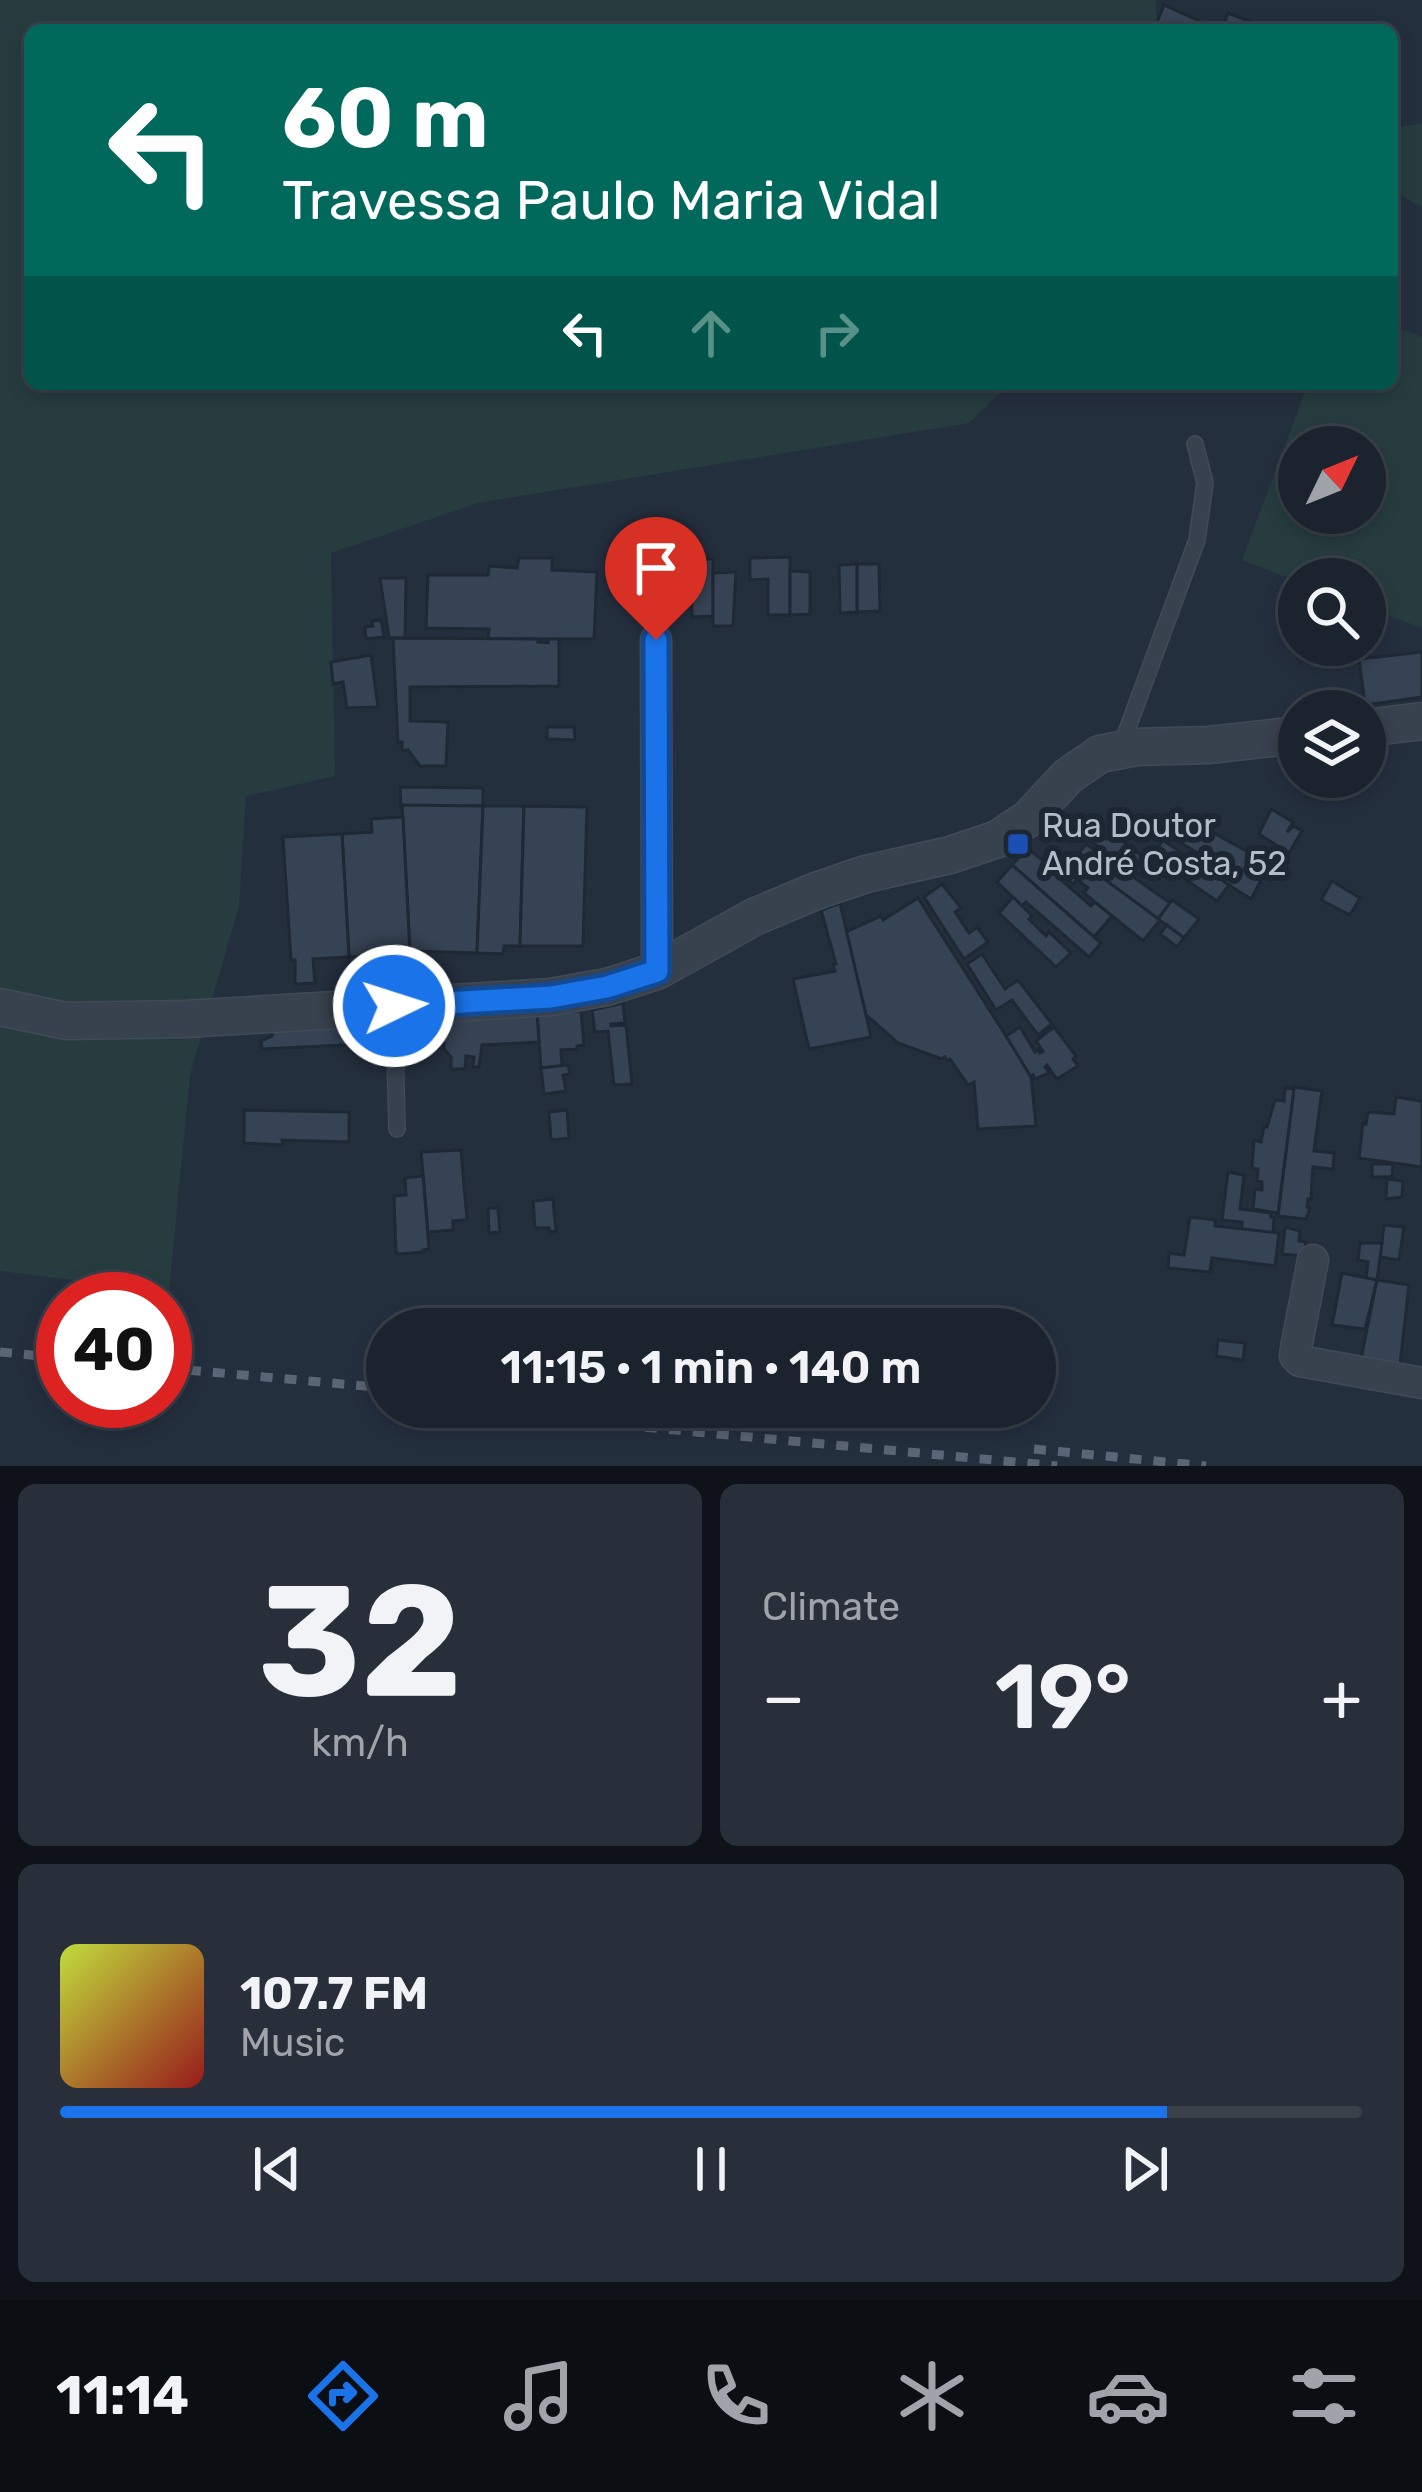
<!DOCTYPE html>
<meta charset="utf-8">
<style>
:root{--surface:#1b232e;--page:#282f3a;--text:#f1f3f6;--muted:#a0a4aa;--line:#39404a;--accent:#1a73e8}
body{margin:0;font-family:Rubik,sans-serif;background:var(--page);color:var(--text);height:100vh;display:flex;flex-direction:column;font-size:45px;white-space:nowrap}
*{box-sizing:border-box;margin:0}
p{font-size:39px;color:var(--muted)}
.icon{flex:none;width:66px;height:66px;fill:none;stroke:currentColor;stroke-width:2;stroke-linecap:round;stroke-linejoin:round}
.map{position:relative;height:1466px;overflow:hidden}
.side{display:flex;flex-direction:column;gap:18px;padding:18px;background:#0f1319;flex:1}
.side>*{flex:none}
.banner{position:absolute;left:24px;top:24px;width:1374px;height:366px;border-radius:18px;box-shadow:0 6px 18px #0003,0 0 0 3px var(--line);background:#00695c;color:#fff;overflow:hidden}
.needle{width:78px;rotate:47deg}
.controls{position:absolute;left:1278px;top:426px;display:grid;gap:24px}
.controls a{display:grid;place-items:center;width:108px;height:108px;border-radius:50%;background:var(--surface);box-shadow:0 6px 18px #0003,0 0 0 3px var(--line);font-size:60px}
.speed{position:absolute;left:36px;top:1272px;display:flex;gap:24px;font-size:60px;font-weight:700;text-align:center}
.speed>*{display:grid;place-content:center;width:156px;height:156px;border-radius:50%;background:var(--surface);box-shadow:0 6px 18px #0003,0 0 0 3px var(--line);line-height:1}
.speed .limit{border:18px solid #d22;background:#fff;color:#111}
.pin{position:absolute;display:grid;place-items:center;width:102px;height:102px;color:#fff;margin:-123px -51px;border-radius:50% 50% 50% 0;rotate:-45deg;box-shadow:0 0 12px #0007}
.pin .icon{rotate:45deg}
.me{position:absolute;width:132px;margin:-66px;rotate:86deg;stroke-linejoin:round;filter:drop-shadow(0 0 9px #0008)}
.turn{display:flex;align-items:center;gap:42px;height:252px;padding:0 60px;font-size:54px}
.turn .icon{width:156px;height:156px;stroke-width:2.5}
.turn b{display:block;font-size:84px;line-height:102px}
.lanes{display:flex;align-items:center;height:114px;padding:0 60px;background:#0003;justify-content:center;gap:60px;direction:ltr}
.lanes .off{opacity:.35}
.big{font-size:90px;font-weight:600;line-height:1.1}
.side .tile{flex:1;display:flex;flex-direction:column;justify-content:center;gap:18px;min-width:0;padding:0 42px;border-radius:18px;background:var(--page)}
.side .dial{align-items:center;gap:0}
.dial b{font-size:156px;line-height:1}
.song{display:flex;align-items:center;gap:36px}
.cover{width:144px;height:144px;border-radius:18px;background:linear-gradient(135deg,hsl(70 70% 55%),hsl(0 70% 35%))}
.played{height:12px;border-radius:6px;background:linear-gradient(90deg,var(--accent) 85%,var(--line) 85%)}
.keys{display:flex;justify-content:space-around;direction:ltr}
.heat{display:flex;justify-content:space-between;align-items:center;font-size:66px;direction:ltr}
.side .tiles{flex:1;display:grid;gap:18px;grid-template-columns:1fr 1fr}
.tile:last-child{grid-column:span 2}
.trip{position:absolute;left:366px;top:1308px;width:690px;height:120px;border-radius:60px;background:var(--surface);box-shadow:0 6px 18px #0003,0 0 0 3px var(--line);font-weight:600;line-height:120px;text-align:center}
.tab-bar{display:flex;height:192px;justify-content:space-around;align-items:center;background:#0b0e12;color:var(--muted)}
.tab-bar .icon{width:84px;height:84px}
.tab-bar .active{color:var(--accent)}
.tab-bar b{font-size:54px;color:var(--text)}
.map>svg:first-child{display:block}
.green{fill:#263c3f;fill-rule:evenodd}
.building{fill:#364354;stroke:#1f2835;stroke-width:3}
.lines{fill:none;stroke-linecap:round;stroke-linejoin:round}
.service-casing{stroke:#414a57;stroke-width:18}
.minor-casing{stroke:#414a57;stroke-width:33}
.tertiary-casing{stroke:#414a57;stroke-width:39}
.service{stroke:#38414e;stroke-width:15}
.minor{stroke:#38414e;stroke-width:30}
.tertiary{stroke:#38414e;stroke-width:36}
.rail{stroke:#5a6575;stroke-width:9;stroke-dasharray:12 12;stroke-linecap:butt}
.route-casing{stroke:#114b97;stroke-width:30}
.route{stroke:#1a73e8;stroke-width:21}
.transit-dot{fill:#1a4fb4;stroke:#1d2633;stroke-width:4.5}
.labels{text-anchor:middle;stroke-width:12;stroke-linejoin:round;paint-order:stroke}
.poi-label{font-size:33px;fill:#b4bcc9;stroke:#1d2633;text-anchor:start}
</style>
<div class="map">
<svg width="1422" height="1466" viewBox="0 0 1422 1466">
<rect width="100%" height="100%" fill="#242f3e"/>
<!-- green -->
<g class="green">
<polygon points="0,0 1156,0 1157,30 30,30 30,384 1009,384 969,423 478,503 331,553 335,776 246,796 239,906 190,1075 169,1292 0,1271"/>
<polygon points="1422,124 1422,207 1392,191 1392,128"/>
<path d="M1392 325 1422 337V628L1365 607V579H1299V582L1242 560 1308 384H1392ZM1299 447H1365V513H1299Z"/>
</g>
<!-- building -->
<g class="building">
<polygon points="1164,5 1199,21 1195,30 1154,30"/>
<polygon points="1228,13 1264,27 1263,30 1222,30"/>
<polygon points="790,557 790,615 768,615 768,579 750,580 750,558"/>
<polygon points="519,558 552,558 552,570 597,572 594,639 488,639 489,629 426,628 428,575 488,575 489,566 517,568"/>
<polygon points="676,559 713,559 713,616 692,617 691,579 675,580"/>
<polygon points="857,564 879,564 880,611 857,612"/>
<polygon points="857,564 857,612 840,613 839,565"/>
<polygon points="790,571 810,572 810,614 790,615"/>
<polygon points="736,572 733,626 713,626 713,573"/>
<polygon points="380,578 406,578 405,638 389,638"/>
<polygon points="381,620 384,637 366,639 365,627 373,626 372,621"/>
<polygon points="393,638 539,639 538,642 548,643 549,639 559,639 559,686 410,687 410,721 448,722 446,766 420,766 408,750 402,751 402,742 398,743"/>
<polygon points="1422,652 1422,697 1365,705 1359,659"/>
<polygon points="371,655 378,707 347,708 343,682 333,684 331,662"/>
<polygon points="547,727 574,727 575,740 547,739"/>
<polygon points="400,787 483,788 483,806 401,806"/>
<polygon points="402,805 483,806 477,953 410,951"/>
<polygon points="483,806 524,806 520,946 504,946 503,954 477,953"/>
<polygon points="524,806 587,807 583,946 520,946"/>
<polygon points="1271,809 1293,822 1287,832 1294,826 1302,831 1289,853 1259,834"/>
<polygon points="1180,814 1255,856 1250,867 1264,875 1251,899 1216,877 1222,867 1167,835"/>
<polygon points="403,817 410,953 349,957 342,834 372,832 371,819"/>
<polygon points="1087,824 1106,839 1112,833 1154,865 1144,877 1080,834"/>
<polygon points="342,834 349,957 313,959 315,983 295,984 295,960 291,960 283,837"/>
<polygon points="1163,840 1229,885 1217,901 1151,856"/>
<polygon points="1086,844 1170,903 1158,919 1075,858"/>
<polygon points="1027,848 1055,870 1053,873 1091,906 1095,902 1112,916 1094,937 1012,865"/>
<polygon points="1073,856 1160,920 1143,941 1084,893 1088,888 1077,879 1073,884 1060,874"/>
<polygon points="1012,865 1101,943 1089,957 1026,902 1022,906 997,882"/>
<polygon points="1332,881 1360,898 1350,915 1321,900"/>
<polygon points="942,884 961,908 955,912 969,933 977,927 988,942 964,959 924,897"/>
<polygon points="1013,897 1032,916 1029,919 1046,936 1049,932 1071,953 1056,967 999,913"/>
<polygon points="918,898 1031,1075 1036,1126 978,1129 974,1082 968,1085 950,1059 947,1061 945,1057 942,1059 898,1043 866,1015 846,932 881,916 883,920"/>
<polygon points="1172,900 1199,919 1184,938 1158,919"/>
<polygon points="840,903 871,1037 809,1049 793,979 835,971 833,965 836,964 821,910"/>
<polygon points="1167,925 1184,938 1177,947 1160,934"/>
<polygon points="982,954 1005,989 1018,980 1052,1024 1038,1035 1012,1000 996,1010 967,964"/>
<polygon points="623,1003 625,1023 611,1024 611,1026 626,1025 632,1084 614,1085 608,1031 595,1032 592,1010"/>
<polygon points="581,1011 584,1045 577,1046 577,1049 561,1050 562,1066 541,1068 537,1013"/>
<polygon points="537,1013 539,1042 482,1045 479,1067 473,1067 474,1057 466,1056 465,1069 451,1069 451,1057 444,1049 444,1043 440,1043 445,1017"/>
<polygon points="384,1021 385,1043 262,1049 261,1041 272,1036 272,1028"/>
<polygon points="1020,1027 1035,1052 1038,1049 1040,1053 1043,1051 1036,1041 1054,1027 1076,1056 1073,1059 1078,1066 1057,1079 1047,1065 1045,1067 1049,1073 1035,1079 1033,1075 1031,1077 1006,1036"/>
<polygon points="568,1065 570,1074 563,1075 566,1091 544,1094 541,1068"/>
<polygon points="1294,1087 1322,1091 1314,1151 1334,1153 1333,1169 1313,1167 1311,1199 1308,1199 1307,1207 1310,1208 1306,1219 1278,1216"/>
<polygon points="1285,1088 1294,1089 1278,1213 1253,1209 1255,1189 1262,1190 1262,1182 1257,1181 1258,1169 1252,1168 1254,1140 1261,1142 1264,1127 1267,1127 1275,1100 1284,1101"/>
<polygon points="1396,1097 1422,1101 1422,1173 1422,1167 1359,1158 1363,1123 1366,1124 1368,1112 1394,1114"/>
<polygon points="244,1110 349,1112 349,1142 282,1140 283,1145 244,1143"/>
<polygon points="567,1110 569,1138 551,1140 549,1112"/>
<polygon points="461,1150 467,1220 453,1221 453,1230 428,1232 421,1152"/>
<polygon points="1372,1164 1393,1164 1392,1177 1372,1177"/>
<polygon points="1228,1172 1244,1175 1240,1209 1271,1213 1271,1217 1274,1218 1273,1233 1242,1229 1242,1222 1222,1220"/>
<polygon points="423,1176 429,1249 423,1250 423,1252 399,1254 396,1252 394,1196 406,1195 405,1178"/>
<polygon points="1387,1179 1403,1181 1402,1197 1386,1199"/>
<polygon points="553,1199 556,1231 550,1232 549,1228 535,1228 533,1201"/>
<polygon points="488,1208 498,1208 500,1232 489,1233"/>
<polygon points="1190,1217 1215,1220 1215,1226 1279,1233 1275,1266 1212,1258 1210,1272 1168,1268 1169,1253 1184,1255"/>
<polygon points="1384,1225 1404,1227 1399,1260 1380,1257"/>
<polygon points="1285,1227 1300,1231 1299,1241 1306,1242 1304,1256 1282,1254"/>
<polygon points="1360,1243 1382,1243 1377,1280 1366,1279 1368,1262 1358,1260"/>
<polygon points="1342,1273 1377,1280 1365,1329 1332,1325"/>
<polygon points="1377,1280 1409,1285 1400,1365 1361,1359"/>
<polygon points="1218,1340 1245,1343 1243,1360 1216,1356"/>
</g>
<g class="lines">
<defs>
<g id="service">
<polyline points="1120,749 1197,540 1205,483 1195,444"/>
<polyline points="394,1006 397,1129"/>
</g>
<g id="minor">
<polyline points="656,640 657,971"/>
<polyline points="1313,1260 1296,1348 1295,1356 1300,1361 1422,1383"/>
</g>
<g id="tertiary">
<polyline points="1365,728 1422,721"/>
<polyline points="0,1007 66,1021 186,1019 551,997 607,987 657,971 754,917 816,891 866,874 950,855 998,839 1029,818 1068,776 1100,754 1136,747 1209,745 1299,735"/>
</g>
</defs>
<!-- service casing -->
<use href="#service" class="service-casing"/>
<!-- minor casing -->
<use href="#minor" class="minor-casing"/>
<!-- tertiary casing -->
<use href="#tertiary" class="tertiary-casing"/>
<!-- service -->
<use href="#service" class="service"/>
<!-- minor -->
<use href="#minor" class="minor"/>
<!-- tertiary -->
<use href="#tertiary" class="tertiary"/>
<!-- rail -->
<g class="rail">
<polyline points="0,1352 63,1358"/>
<polyline points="165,1368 387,1388"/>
<polyline points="430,1407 1057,1466"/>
<polyline points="1034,1449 1206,1466"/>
</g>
</g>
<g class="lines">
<defs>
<polyline id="route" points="394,1006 551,997 607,987 657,971 656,640"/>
</defs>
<!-- route casing -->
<use href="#route" class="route-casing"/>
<!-- route -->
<use href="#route" class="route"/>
</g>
<!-- markers -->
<rect class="transit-dot" x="1006" y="832" width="24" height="24" rx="6"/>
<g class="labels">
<!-- poi labels -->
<g class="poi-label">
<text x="1042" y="837">Rua Doutor<tspan x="1042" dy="38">André Costa, 52</tspan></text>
</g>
</g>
</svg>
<div class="controls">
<a><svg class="needle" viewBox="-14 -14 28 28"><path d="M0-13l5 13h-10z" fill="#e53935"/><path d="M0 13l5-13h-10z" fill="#a0a4aa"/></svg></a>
<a><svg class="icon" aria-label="search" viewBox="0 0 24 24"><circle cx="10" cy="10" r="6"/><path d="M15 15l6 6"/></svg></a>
<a><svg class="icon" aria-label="layers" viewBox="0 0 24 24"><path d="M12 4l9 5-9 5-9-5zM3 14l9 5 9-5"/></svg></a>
</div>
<div class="speed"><div class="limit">40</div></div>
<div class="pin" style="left:656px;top:640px;background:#d93025"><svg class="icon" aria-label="arrive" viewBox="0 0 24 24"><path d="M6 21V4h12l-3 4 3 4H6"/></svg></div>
<svg class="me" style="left:394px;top:1006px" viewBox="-20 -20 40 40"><circle r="17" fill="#1a73e8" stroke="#fff" stroke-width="3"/><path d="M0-11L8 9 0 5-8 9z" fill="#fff"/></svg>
<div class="trip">11:15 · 1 min · 140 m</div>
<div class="banner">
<div class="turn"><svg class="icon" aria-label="left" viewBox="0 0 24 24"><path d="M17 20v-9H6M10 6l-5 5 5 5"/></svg><div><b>60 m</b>Travessa Paulo Maria Vidal</div></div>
<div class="lanes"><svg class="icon" aria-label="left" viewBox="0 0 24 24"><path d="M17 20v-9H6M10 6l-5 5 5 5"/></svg><svg class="icon off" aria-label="ahead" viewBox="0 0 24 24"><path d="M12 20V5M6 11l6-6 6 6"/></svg><svg class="icon off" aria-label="right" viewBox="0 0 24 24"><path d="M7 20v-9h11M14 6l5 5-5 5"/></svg></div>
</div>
</div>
<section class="side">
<div class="tiles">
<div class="tile dial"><b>32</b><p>km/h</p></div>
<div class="tile"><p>Climate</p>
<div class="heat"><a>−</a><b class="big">19°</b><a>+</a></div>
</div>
<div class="tile">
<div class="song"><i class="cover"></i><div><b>107.7 FM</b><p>Music</p></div></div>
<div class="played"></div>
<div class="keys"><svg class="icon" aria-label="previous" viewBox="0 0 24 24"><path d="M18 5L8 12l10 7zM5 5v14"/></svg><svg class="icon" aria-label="pause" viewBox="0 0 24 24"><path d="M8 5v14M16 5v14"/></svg><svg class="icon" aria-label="next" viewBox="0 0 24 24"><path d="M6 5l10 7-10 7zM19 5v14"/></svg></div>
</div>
</div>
</section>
<nav class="tab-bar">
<b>11:14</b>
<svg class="icon active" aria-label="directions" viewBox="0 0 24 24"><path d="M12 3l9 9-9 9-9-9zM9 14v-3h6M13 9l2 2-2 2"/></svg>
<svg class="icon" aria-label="music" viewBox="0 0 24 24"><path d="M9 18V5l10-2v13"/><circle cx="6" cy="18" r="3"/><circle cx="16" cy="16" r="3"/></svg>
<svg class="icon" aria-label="phone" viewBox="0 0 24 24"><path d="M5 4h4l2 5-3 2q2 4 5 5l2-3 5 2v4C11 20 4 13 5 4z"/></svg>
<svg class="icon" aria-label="climate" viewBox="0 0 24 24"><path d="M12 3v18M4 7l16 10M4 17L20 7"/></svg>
<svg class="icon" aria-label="car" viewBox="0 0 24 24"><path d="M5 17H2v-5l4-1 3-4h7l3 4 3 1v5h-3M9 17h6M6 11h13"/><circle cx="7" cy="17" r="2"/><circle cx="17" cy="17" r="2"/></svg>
<svg class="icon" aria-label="filters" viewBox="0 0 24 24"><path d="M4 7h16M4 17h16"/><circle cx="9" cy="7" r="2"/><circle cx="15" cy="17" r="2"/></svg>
</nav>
